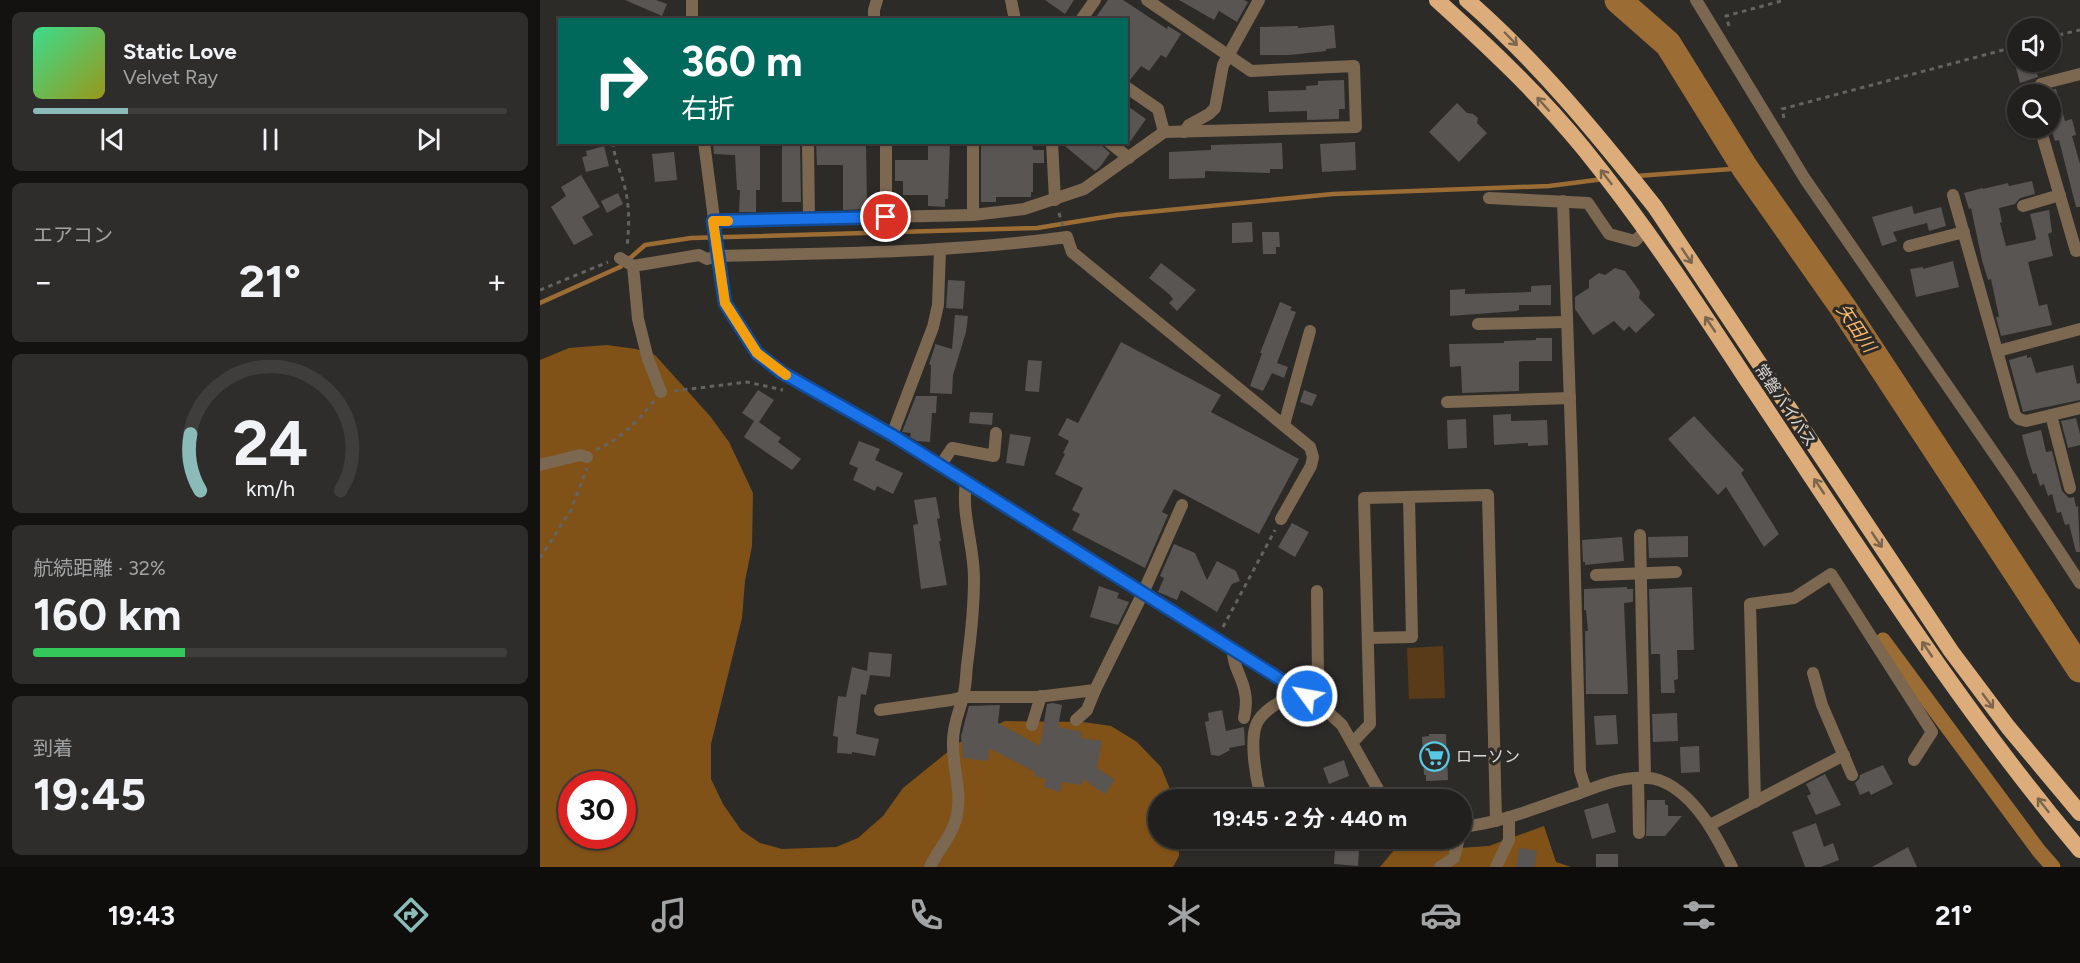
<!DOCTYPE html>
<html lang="ja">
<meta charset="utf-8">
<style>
:root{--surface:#22201e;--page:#2e2d2b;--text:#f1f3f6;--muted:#a2a3a4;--line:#3f3e3c;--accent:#8bbbb9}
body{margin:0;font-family:Figtree,"Noto Sans JP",sans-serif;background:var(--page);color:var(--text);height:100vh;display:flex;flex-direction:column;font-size:22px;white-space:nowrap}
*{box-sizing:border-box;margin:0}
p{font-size:20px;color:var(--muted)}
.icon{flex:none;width:33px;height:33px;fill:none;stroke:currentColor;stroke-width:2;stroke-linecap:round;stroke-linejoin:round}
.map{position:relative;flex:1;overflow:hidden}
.side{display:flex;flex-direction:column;gap:12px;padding:12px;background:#131210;width:540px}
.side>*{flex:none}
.hud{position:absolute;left:18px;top:18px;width:570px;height:126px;border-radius:0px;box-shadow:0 2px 4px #0004,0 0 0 2px var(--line);background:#00695c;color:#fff;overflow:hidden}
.fabs{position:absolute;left:1467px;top:18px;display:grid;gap:12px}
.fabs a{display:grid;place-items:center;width:54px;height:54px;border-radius:50%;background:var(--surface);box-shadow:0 2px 4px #0004,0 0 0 2px var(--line);font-size:30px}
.speed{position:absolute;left:18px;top:771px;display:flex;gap:12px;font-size:30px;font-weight:700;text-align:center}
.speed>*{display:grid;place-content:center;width:78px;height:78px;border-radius:50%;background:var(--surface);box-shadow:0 2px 4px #0004,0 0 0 2px var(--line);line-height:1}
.speed .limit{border:9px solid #d22;background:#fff;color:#111}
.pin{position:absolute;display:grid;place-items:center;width:51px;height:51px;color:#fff;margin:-26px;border:3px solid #fff;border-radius:50%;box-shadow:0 2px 6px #0007}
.me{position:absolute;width:66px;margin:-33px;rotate:302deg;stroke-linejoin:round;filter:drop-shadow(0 0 4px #0008)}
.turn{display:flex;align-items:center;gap:21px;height:126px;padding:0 24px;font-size:27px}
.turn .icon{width:78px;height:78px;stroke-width:2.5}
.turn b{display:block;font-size:42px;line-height:51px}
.big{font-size:45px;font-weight:700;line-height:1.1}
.side .tile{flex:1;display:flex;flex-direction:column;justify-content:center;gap:9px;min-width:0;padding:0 21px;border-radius:9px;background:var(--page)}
.side .dial{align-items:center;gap:0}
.dial svg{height:156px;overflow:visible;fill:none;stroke:var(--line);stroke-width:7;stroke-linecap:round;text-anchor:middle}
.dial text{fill:var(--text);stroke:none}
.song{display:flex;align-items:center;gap:18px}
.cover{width:72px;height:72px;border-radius:9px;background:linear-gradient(135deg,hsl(150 70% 55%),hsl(60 70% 35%))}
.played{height:6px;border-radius:3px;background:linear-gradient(90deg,var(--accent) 20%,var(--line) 20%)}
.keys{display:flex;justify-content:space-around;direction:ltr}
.heat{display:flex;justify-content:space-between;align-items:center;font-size:33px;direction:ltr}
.charge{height:9px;border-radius:4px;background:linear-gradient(90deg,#34c759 32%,var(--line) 0)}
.trip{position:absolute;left:608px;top:789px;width:324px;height:60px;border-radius:30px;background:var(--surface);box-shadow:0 2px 4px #0004,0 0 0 2px var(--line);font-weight:700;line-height:60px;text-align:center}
.menu{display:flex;height:96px;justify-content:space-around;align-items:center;background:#0e0d0c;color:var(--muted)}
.menu .icon{width:42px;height:42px}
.menu .active{color:var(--accent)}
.menu b{font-size:27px;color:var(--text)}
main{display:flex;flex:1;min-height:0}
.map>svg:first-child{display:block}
.green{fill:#593b19}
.forest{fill:#805217;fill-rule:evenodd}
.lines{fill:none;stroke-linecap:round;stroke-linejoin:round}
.stream{stroke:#9c6c35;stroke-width:4.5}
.canal{stroke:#9c6c35;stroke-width:15}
.river{stroke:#9c6c35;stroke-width:27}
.building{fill:#585552}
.path{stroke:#656360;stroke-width:3;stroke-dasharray:4.5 4.5;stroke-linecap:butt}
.minor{stroke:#7c6751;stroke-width:12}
.trunk{stroke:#dcac7a;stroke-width:16}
.oneway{stroke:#7c654d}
.route-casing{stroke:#114b97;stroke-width:15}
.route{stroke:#1a73e8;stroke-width:10}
.slow{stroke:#f59e0b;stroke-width:10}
.labels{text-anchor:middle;stroke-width:6;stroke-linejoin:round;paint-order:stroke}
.street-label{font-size:16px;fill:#dad8d6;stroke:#2d2b28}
.poi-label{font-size:16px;fill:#dad8d6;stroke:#2d2b28;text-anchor:start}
.water-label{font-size:18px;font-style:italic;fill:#feb96b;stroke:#2d2b28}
</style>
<main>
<section class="side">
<div class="tile">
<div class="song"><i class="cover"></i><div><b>Static Love</b><p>Velvet Ray</p></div></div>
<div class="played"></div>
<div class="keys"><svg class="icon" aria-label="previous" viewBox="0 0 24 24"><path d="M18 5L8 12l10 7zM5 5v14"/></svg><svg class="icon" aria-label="pause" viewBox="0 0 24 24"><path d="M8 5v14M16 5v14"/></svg><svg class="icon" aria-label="next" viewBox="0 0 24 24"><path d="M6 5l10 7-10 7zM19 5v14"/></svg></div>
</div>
<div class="tile"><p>エアコン</p>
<div class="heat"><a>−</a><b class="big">21°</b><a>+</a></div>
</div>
<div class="tile dial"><svg viewBox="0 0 100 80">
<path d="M14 69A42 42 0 1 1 86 69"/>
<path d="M14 69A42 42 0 0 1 9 40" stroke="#8bbbb9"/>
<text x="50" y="56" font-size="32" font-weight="700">24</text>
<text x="50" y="72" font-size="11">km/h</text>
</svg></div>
<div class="tile"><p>航続距離 · 32%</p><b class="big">160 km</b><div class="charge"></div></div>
<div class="tile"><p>到着</p><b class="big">19:45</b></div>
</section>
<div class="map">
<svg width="1540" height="867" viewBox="0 0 1540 867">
<rect width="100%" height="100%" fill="#2d2b28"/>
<!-- green -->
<polygon class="green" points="903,646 905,698 869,699 867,648"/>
<!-- forest -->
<g class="forest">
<path d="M67 345 96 349 115 355 170 416 189 442 213 493 212 546 205 581 202 618 171 744V779L183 804 201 830 220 843 242 849 296 847 318 838 343 816 363 788 420 742 465 721 543 722 571 726 597 742 621 767 634 799 618 800V838L639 839V856L633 867H0V360L29 348ZM32 784H82V836H32Z"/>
<polygon points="1004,826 1016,862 1031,867 840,867 859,844 905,849 949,846"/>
</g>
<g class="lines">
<!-- stream -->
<g class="stream">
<polyline points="1096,176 1205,168"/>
<polyline points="0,303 80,267 105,245 151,238 497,228 577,215 793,194 1009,186 1064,179"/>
</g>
<!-- canal -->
<polyline class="canal" points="1343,640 1499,851 1513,867"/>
<!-- river -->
<polyline class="river" points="1078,0 1128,44 1205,168 1304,309 1540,669"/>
</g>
<!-- building -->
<g class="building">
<polygon points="85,0 116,0 127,4 122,16"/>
<polygon points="505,0 534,0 525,14"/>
<polygon points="568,0 583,0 627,29 628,26 641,34 626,58 621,55 609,71 601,66 590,80 586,79 586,20 554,20"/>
<polygon points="639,0 704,0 708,2 697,22 679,11 674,20"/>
<polygon points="794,25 796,48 786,49 786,51 750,55 720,55 720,27 758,26 758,28"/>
<polygon points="1484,62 1494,62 1498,77 1480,83 1475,64"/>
<polygon points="804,80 805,109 799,109 799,119 767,120 767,111 729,112 728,91 766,90 766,86 778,85 778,81"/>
<polygon points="1516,89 1525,121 1532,119 1536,135 1532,136 1540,164 1540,207 1536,207 1519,140 1515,141 1510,125 1510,90"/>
<polygon points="917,103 927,113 933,114 938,118 937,123 947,133 919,162 889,132"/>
<polygon points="586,105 606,119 587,146 586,145"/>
<polygon points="242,142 260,142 261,202 242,202"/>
<polygon points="276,142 326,142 327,209 303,210 303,165 277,165"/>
<polygon points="388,142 410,142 408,199 405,199 405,207 388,206 388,195 363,195 363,181 355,181 355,160 388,160"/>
<polygon points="441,142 492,142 493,150 504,150 504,163 493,163 493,192 491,192 491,197 456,197 456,202 441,202"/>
<polygon points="520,142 558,142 570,153 560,167 555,171"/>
<polygon points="815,142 816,170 782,172 780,144"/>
<polygon points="742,143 743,169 730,169 730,173 665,171 665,178 629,179 629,152 671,150 671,145"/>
<polygon points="173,144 220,144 220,190 216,190 216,212 199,212 200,190 197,190 195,155 174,154"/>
<polygon points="64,146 69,166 46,172 42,157 47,156 46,151"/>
<polygon points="134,152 137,180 115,182 112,154"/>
<polygon points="41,175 60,207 42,217 53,235 34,245 11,207 26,196 21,187"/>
<polygon points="1492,181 1495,194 1480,198 1475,204 1459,208 1462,222 1460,223 1466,246 1495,240 1496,238 1490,214 1509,210 1512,232 1508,234 1513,256 1488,262 1499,306 1507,304 1512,325 1461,336 1456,317 1459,317 1451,279 1448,280 1442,260 1431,208 1429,209 1424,193 1443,188 1443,189 1468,183 1469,186"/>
<polygon points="78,193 83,204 67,213 61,201"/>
<polygon points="1372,206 1374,214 1401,207 1406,226 1389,231 1387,223 1353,232 1357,241 1342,246 1332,217"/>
<polygon points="712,222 713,242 692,243 692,223"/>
<polygon points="722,232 739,232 740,247 736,247 736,254 723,254"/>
<polygon points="1413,261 1419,287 1376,297 1370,269 1383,267 1383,269"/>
<polygon points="621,263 656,290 637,311 629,303 633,299 629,294 609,278"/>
<polygon points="1075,268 1085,271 1100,292 1099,298 1115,315 1096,333 1089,326 1084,331 1074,321 1053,335 1035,309 1035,297 1049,288 1049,280 1059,273 1065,275"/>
<polygon points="408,280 425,281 423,309 406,308"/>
<polygon points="1011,285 1011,305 979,305 979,310 977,311 910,316 910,290 925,289 925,294 991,292 991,286"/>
<polygon points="740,302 752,307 750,310 756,312 737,363 748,367 744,378 732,373 723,391 710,386 722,353 720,353"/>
<polygon points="415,315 428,316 426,332 413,375 412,394 390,393 391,365 389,364 395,346 395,344 412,349"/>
<polygon points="996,338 1012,338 1012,361 982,361 979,362 979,391 922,393 921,366 910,367 909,344 964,343 964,341 996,340"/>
<polygon points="581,342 681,395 671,412 759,459 719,534 634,489 622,512 628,515 605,568 532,530 540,514 532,510 543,488 515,474 525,454 523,453 529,441 518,435 527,418 538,423"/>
<polygon points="1487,355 1487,358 1491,357 1496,373 1533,365 1537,384 1540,383 1540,400 1483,412 1469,360"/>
<polygon points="488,360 502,361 499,392 485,391"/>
<polygon points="218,390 234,400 219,422 241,438 238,442 261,459 252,470 204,437 214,421 202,413"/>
<polygon points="764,390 777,395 772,406 760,402"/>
<polygon points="376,396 397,396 396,413 392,413 390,442 377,441 370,437 371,433 362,432"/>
<polygon points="430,412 453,413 452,425 429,423"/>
<polygon points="971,414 971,421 1007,420 1008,445 988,446 988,443 954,445 953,415"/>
<polygon points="1154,416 1204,470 1201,473 1239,534 1224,547 1186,487 1178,495 1128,439"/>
<polygon points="1536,418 1540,434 1540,445 1528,448 1521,421"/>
<polygon points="926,419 927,448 908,449 907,420"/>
<polygon points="1501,430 1506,452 1512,451 1522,491 1529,498 1534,497 1536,507 1538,506 1540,552 1536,552 1529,524 1525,525 1521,512 1517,513 1512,494 1508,496 1504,484 1500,486 1496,473 1493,474 1487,455 1482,435"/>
<polygon points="470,434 491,437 484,466 466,463"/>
<polygon points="319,441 340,449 335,460 363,473 353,494 337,486 335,491 313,480 318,468 309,464"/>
<polygon points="396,497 400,518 397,519 401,541 399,541 407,585 381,589 373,525 378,524 374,500"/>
<polygon points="752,523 769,532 755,557 738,547"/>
<polygon points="1148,536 1148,557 1109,558 1108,537"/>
<polygon points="1082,537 1084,561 1045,565 1045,562 1043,562 1042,540"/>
<polygon points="634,544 655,553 667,580 677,561 696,571 700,581 692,584 677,612 641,590 637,600 618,592 624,578 620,576"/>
<polygon points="559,586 579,593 577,598 589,602 578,625 550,617"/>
<polygon points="1087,587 1087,589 1093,589 1093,602 1084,603 1088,694 1046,694 1045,631 1048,631 1046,610 1044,610 1044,589"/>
<polygon points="1152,587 1154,650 1137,650 1138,679 1134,680 1135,693 1121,693 1120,654 1111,654 1109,589"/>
<polygon points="329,652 352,654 350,677 330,675 326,695 321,694 316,734 339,739 335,756 312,752 312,754 297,753 298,737 293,736 298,696 306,697 312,667 327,671"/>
<polygon points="513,703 522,705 518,727 542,732 541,738 562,741 557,768 575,780 565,794 543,779 542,785 522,782 520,792 504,787 506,779 494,776 495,772 449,748 448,761 423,758 421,736 429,706 460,705 458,723 500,746 507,704"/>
<polygon points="682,710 686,731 704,727 705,745 689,748 690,750 679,756 671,755 665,722 669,721 668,713"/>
<polygon points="1137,713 1138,741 1113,742 1112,714"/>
<polygon points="1076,715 1078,744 1056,745 1054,716"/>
<polygon points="889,734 906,734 908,780 886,781 886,775 884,775 882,737 889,736"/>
<polygon points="1159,746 1160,772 1141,773 1140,747"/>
<polygon points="804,760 809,776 789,784 783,768"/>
<polygon points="1343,765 1353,784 1331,795 1329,791 1320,795 1315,783 1319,779 1320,775"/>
<polygon points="1285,774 1301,805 1276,815 1267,796 1271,794 1266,784"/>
<polygon points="749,787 752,800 726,800 728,792"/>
<polygon points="1107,800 1125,800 1125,805 1128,805 1128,816 1142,816 1125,836 1106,836"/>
<polygon points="1068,803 1076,832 1052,839 1044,810"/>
<polygon points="1276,823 1284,847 1293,843 1299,860 1281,867 1265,867 1252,832"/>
<polygon points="1368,847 1377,867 1332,867"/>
<polygon points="979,848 997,851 995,867 976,867"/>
<polygon points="795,850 819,851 818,866 794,864"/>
<rect x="1056" y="854" width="22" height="13"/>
</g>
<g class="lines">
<!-- path -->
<g class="path">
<polyline points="1189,26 1186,16 1245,0"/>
<polyline points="1510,37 1540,30"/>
<polyline points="1244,118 1242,109 1478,46"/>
<path d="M73 142C74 159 81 172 85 188 90 208 89 228 87 248"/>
<polyline points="519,213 523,226"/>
<polyline points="0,290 68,262"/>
<polyline points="134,391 207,382 243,390"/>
<path d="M56 450C82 438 96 423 114 401"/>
<polyline points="0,558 31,510 47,468"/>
<polyline points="683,627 735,530"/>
</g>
<!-- minor -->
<g class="minor">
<polyline points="471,0 475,20"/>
<polyline points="1156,0 1265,179 1473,481 1540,583"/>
<polyline points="152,20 152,0"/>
<polyline points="334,20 334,10 337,0"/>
<polyline points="541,20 555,0"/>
<polyline points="586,87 618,109 624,132"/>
<polyline points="1495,94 1501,84 1540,74"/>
<polyline points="1500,128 1536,251 1540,250"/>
<polyline points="644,132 649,125 669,114 675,108 683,65 719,0"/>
<polyline points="164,142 185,303 217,353 241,373 352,435 777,702 802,725 844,800"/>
<polyline points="268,142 269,219"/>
<polyline points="346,142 346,217"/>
<polyline points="433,142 433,215"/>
<polyline points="512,142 515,200"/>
<polyline points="569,142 589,158"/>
<polyline points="1413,195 1475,415 1479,419 1486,421 1540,408"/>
<polyline points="949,198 1048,203 1069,234 1095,241 1107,229"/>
<polyline points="1023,201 1032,462 1040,771 1046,790"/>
<polyline points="1483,206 1520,195"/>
<polyline points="173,221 433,215 484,209 544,189 624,132 816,127 814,66 711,71 607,0"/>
<polyline points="1369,246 1424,232"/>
<polyline points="80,258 93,266"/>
<polyline points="938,324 1027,322"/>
<polyline points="1458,351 1540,329"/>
<path d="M121 392 108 359 98 319 93 266 159 255 167 259 178 256C295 253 411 253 527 237L532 252 770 447 773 457 771 466 741 519"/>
<polyline points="907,402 1030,398"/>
<polyline points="1511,415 1530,488"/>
<polyline points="744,425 770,331"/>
<polyline points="352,435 393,327 398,305 400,250"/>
<polyline points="0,465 40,455 47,457"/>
<polyline points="400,466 412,448 454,456 456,433"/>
<polyline points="1100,535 1105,777"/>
<polyline points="1056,575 1136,572"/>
<polyline points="828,638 872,637 869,497"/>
<path d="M693 650C692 665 703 678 705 693 707 702 706 709 704 718"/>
<polyline points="1273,673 1282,705 1312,775"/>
<polyline points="767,696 778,678 777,591"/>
<polyline points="340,710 411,700 423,697 497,697 555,690 603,593 642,505"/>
<polyline points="536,720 547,710 555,690"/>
<polyline points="492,725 501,696"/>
<polyline points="813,742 830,724 824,498 948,495 956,821"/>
<polyline points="1098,778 1099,833"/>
<path d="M720 794C716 777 709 739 717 723 724 708 746 699 759 691"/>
<polyline points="1215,802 1210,604 1254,598 1291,574 1392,732 1374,760"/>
<polyline points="1170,825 1304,755"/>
<path d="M921 827C962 823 1001 806 1040 793 1061 785 1084 776 1107 778 1116 778 1125 782 1133 787 1161 805 1177 838 1192 867"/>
<polyline points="824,843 847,838"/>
<path d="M390 867C398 849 414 834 417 814 422 790 412 766 413 741 413 725 419 712 423 697 426 687 426 675 427 665 431 636 434 607 434 578 434 545 421 514 426 482"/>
<polyline points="900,867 914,858 919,838"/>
<polyline points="956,867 969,840 969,817"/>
</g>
<!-- trunk -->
<g class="trunk">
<path d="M897 0C949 47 1000 95 1044 149 1103 222 1154 299 1205 377 1313 538 1415 702 1540 850"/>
<path d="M927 0C998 62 1057 134 1115 207L1411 651 1468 727 1540 813"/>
</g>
</g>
<!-- one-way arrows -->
<defs><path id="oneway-shaft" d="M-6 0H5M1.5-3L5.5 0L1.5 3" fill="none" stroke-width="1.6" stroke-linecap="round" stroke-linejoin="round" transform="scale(1.5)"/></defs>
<g class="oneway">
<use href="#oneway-shaft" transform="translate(971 39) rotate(46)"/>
<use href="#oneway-shaft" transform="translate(1003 104) rotate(-132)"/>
<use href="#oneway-shaft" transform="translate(1066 177) rotate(-128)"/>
<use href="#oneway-shaft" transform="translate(1147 256) rotate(56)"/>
<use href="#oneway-shaft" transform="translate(1170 324) rotate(-124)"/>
<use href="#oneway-shaft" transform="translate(1279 486) rotate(-124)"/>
<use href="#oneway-shaft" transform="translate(1337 540) rotate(56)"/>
<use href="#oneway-shaft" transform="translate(1387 649) rotate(-124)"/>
<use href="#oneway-shaft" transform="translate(1448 701) rotate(54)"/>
<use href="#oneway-shaft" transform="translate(1503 805) rotate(-128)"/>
</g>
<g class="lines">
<defs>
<polyline id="route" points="346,217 173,221 185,303 217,353 241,372 352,435 767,696"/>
</defs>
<!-- route casing -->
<use href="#route" class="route-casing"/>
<!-- route -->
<use href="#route" class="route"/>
<!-- slow -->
<polyline class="slow" points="188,221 173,221 185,303 217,353 246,375"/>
</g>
<!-- icons -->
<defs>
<symbol id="supermarket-ring" viewBox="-11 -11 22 22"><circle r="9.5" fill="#2d2b28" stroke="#59c8e5" stroke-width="1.5"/><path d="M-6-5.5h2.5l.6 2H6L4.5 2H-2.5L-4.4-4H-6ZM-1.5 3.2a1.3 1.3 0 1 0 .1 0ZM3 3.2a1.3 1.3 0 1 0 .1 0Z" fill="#59c8e5"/></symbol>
</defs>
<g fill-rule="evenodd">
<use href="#supermarket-ring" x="878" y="740" width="33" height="33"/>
</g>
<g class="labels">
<!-- street labels -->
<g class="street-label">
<text transform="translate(1246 405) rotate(56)" y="6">常磐バイパス</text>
</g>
<!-- poi labels -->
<g class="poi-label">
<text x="916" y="762">ローソン</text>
</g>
<!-- water labels -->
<g class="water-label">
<text transform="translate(1316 328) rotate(56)" y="6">矢田川</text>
</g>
</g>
</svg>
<div class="fabs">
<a><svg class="icon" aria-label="sound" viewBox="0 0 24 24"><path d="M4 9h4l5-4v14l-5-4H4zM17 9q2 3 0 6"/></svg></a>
<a><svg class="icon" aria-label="search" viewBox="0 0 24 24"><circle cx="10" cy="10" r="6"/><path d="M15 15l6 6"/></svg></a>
</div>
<div class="speed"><div class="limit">30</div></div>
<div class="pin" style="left:346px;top:217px;background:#d93025"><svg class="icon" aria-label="arrive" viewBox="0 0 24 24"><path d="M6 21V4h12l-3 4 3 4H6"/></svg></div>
<svg class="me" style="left:767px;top:696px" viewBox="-20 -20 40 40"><circle r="17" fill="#1a73e8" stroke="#fff" stroke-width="3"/><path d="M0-11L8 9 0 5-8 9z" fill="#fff"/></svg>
<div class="trip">19:45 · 2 分 · 440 m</div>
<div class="hud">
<div class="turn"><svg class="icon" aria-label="right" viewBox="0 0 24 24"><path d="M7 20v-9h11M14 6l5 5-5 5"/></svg><div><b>360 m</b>右折</div></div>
</div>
</div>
</main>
<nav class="menu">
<b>19:43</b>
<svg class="icon active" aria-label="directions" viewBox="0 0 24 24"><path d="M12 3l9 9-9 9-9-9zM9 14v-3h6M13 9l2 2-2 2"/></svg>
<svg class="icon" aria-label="music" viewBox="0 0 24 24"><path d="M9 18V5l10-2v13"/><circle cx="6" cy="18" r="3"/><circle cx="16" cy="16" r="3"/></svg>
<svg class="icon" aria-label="phone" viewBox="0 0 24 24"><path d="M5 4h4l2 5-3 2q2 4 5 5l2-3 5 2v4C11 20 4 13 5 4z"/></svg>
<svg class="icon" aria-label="climate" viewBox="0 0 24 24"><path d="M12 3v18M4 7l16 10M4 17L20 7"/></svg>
<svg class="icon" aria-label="car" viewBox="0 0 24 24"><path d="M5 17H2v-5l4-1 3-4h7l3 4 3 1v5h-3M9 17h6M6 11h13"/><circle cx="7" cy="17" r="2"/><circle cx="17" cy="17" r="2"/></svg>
<svg class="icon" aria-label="filters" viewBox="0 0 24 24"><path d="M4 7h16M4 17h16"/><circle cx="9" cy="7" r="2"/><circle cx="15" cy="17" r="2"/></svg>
<b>21°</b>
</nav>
